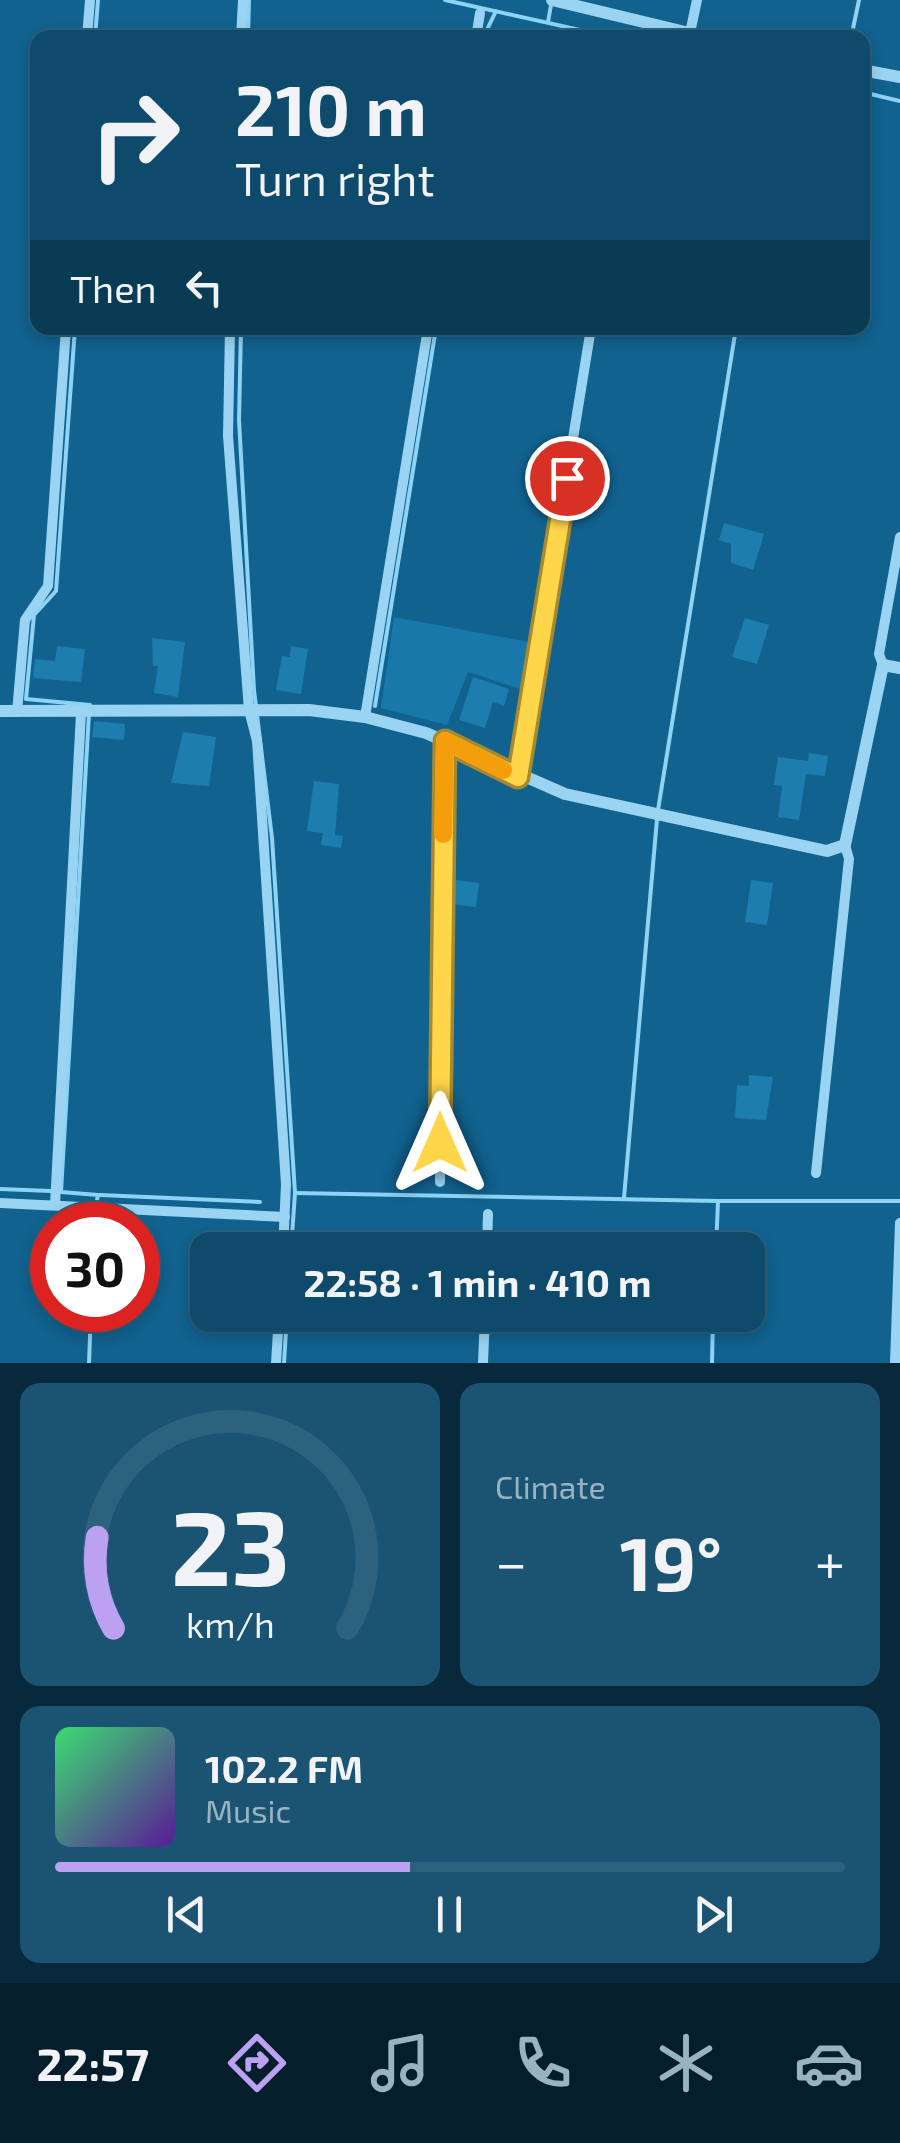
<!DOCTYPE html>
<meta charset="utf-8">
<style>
:root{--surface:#0d4a6b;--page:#1b5473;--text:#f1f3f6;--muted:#9ab3c1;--line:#2d627e;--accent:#bca0f2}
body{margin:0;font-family:"Exo 2",sans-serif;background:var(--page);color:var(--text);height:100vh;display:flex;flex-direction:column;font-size:38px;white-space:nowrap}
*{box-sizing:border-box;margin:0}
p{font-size:32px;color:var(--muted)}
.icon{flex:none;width:55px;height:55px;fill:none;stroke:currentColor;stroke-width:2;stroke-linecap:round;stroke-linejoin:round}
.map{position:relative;height:1363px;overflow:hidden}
.drawer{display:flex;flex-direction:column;gap:20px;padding:20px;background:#07293b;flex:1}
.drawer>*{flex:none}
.hud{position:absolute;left:30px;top:30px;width:840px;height:305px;border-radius:20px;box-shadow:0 5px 15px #0003,0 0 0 2px var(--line);background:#0d4a6b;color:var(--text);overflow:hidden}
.speed{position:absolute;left:30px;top:1202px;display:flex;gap:20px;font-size:50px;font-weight:700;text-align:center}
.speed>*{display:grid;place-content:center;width:130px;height:130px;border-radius:50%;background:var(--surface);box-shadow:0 5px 15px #0003,0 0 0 2px var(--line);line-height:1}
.speed .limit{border:15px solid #d22;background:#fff;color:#111}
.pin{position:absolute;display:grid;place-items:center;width:85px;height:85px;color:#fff;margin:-42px;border:5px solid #fff;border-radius:50%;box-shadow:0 2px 10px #0007}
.me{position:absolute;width:110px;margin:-55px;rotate:0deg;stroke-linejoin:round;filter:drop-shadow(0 0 8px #0008)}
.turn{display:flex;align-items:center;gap:35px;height:210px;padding:0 40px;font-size:45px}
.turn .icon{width:130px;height:130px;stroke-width:2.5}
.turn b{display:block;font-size:70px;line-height:85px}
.then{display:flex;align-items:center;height:95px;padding:0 40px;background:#0003;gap:20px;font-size:38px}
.big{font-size:75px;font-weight:700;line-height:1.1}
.drawer .tile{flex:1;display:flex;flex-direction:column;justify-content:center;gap:15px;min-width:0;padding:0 35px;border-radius:20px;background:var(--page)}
.drawer .dial{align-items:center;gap:0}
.dial svg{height:260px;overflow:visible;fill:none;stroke:var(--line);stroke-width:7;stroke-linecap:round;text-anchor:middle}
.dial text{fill:var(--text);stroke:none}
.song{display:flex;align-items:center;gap:30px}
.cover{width:120px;height:120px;border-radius:15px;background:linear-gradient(135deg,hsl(140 70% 55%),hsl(270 70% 35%))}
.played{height:10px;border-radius:5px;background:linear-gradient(90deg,var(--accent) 45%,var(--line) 45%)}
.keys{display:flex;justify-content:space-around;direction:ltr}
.heat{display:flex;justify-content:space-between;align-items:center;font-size:55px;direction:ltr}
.drawer .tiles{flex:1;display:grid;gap:20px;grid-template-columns:1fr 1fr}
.tile:last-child{grid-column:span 2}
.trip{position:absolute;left:190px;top:1232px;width:575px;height:100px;border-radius:20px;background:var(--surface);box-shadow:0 5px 15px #0003,0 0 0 2px var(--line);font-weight:700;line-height:100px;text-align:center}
.tabs{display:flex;height:160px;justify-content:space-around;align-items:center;background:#051e2b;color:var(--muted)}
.tabs .icon{width:70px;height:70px}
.tabs .on{color:var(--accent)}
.tabs b{font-size:45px;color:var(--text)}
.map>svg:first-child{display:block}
.green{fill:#1878aa}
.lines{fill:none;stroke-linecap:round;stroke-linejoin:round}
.stream{stroke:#8cd3f6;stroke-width:4}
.building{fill:#1e7daf}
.minor{stroke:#9ad4f2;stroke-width:10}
.tertiary{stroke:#9ad4f2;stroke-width:12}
.route-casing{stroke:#a68a30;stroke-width:25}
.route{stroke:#ffd54a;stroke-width:18}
.slow{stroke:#f59e0b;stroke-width:18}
</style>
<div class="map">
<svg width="900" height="1363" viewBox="0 0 900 1363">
<rect width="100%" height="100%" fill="#11628f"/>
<!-- green -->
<polygon class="green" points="394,617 534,643 526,691 468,672 447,725 381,708"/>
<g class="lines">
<!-- stream -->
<g class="stream">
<polyline points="445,0 616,38"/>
<polyline points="548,22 551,5"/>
<polyline points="95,38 98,0"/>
<polyline points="248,38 249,0"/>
<polyline points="483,38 496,11"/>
<polyline points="851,38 859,0"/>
<polyline points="862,92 900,101"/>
<polyline points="75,328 56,591 34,615 26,699 90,705"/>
<polyline points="241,328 239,420 254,690 272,838 295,1193 291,1250"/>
<polyline points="375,706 436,328"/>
<polyline points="89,714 61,1192 98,1195 97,1200"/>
<polyline points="658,810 736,328"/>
<polyline points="0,1189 51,1191"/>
<polyline points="295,1193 718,1201"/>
<polyline points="100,1195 260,1202"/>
<polyline points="624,1198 657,819"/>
<polyline points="96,1225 96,1216"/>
<polyline points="716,1250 718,1201 900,1201"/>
<polyline points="89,1363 91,1310"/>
<polyline points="284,1363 287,1315"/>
<polyline points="712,1363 713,1315"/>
</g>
</g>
<!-- building -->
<g class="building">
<polygon points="724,523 764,534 753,570 731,563 731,544 719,540"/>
<polygon points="745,618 769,625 757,664 732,657"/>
<polygon points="152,638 185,642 178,697 154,693 158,666 153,666"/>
<polygon points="57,646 85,649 81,682 33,678 35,659 55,661"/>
<polygon points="291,646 308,649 301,694 276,690 282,656 290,657"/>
<polygon points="473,677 509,689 504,706 493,702 485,728 459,720"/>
<polygon points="94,721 125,724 124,740 92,737"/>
<polygon points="183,732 216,737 209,786 171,783"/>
<polygon points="809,753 828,756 825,776 806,774 799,820 778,817 782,786 774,785 778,757 808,761"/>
<polygon points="314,781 339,784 335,835 343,836 341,848 321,845 323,833 307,831"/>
<polygon points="455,880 479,883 476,907 452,904"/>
<polygon points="751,880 773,883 767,925 745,922"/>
<polygon points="749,1075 773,1077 766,1120 735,1118 737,1085 749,1086"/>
</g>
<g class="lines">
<!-- minor -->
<g class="minor">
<polyline points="690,33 697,0"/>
<polyline points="87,38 90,0"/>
<polyline points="241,38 243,0"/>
<polyline points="476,38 480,13"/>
<polyline points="230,328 228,436 249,710 257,741 286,1184 283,1250"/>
<polyline points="883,665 879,654 900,537"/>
<polyline points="17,712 25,620 48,586 66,328"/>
<polyline points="365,717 428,328"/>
<polyline points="518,776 591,328"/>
<polyline points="816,1173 849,859 845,845"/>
<polyline points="440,1182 445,741"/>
<polyline points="0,1203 285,1217"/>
<polyline points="55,1205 81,713"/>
<polyline points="487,1250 488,1214"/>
<polyline points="276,1363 279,1315"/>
<polyline points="483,1363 485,1315"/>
<polyline points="895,1363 900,1223"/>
</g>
<!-- tertiary -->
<g class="tertiary">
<polyline points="552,0 710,38"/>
<polyline points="862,70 900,77"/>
<polyline points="0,711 309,710 365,717 426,733 565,794 827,851 845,845 883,665 900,668"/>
</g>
</g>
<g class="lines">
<defs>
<polyline id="route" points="440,1143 445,741 518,777 567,478"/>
</defs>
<!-- route casing -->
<use href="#route" class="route-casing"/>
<!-- route -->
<use href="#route" class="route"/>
<!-- slow -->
<polyline class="slow" points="443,834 445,741 503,770"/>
</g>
</svg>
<div class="speed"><div class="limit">30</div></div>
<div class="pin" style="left:567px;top:478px;background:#d93025"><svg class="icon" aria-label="arrive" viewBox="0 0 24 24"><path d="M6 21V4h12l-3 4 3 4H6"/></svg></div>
<svg class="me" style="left:440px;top:1143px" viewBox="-20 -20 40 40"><path d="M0-17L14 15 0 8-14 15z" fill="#ffd54a" stroke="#fff" stroke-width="4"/></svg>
<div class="trip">22:58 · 1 min · 410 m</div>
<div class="hud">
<div class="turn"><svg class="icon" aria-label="right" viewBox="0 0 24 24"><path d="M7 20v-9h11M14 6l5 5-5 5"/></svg><div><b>210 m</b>Turn right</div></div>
<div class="then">Then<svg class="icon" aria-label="left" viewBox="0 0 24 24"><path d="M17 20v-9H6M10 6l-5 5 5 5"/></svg></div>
</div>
</div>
<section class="drawer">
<div class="tiles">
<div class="tile dial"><svg viewBox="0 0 100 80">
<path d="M14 69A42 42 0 1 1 86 69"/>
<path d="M14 69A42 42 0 0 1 9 41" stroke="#bca0f2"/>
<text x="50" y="56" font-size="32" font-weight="700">23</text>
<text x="50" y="72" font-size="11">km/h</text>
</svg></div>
<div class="tile"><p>Climate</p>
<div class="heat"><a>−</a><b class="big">19°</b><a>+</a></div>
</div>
<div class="tile">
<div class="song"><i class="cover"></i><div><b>102.2 FM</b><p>Music</p></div></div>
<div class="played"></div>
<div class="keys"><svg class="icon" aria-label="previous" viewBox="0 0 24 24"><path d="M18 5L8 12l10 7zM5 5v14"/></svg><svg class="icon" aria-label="pause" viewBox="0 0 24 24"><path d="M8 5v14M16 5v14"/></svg><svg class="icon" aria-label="next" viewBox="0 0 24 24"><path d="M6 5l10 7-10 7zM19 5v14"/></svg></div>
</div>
</div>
</section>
<nav class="tabs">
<b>22:57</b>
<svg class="icon on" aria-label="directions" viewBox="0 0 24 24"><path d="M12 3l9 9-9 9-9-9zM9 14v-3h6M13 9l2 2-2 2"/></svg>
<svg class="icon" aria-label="music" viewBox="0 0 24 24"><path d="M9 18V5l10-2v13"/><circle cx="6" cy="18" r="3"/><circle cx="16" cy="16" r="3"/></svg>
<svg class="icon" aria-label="phone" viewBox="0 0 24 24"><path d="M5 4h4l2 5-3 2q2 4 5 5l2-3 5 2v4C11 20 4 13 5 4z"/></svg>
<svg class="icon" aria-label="climate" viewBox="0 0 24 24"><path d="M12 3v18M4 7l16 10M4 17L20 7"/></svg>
<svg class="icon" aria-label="car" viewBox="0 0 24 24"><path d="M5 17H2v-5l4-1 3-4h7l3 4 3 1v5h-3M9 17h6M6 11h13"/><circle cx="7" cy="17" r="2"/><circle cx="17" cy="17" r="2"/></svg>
</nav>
